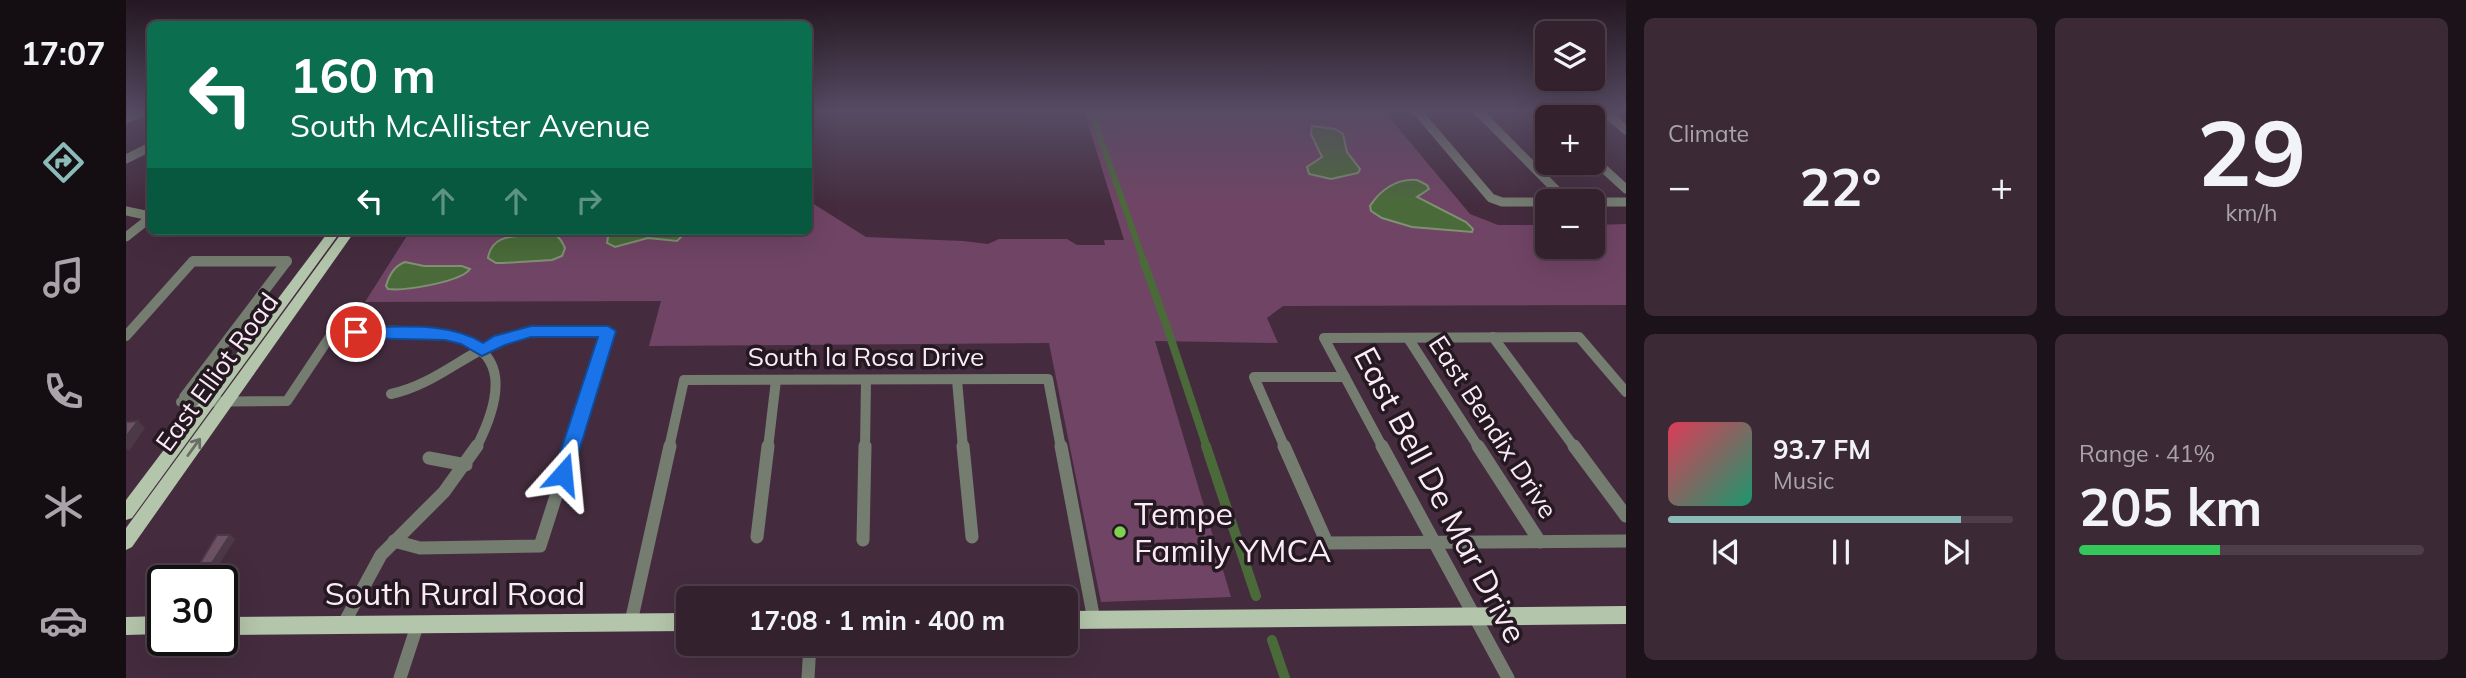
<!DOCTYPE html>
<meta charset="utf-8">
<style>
:root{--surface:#33212e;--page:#3b2936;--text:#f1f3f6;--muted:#a9a3aa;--line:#4e3e4a;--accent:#8bbbb9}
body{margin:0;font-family:Mulish,sans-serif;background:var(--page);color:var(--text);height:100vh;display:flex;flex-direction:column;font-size:26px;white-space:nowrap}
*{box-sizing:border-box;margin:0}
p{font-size:23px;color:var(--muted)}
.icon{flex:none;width:38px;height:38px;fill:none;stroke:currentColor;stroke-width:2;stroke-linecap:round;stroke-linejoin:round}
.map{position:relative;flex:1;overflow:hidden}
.panel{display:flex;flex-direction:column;gap:18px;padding:18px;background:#1c1219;width:840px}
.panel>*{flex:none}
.guide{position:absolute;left:21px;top:21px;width:665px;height:214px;border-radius:10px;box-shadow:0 7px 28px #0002,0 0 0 2px var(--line);background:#0b6e4f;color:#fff;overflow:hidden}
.fabs{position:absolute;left:1409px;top:21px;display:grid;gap:14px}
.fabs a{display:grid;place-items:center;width:70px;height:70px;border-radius:10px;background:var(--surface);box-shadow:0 7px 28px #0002,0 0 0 2px var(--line);font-size:35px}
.speed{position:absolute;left:21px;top:565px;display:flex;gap:14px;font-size:35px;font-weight:700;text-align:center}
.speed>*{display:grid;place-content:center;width:91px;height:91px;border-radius:50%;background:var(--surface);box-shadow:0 7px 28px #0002,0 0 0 2px var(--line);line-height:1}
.speed .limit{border:4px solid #111;border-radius:10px;background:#fff;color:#111}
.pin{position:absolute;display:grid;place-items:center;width:60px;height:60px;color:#fff;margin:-30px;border:4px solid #fff;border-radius:50%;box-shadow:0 2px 7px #0007}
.me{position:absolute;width:77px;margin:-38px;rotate:18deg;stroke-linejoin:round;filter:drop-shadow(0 0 5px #0008)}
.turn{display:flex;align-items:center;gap:24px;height:147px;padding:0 28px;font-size:32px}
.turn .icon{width:91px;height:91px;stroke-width:2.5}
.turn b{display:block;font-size:49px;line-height:60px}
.lanes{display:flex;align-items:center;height:66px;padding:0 28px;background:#0003;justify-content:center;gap:35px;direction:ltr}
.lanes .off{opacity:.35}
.big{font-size:52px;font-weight:700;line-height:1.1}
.panel .card{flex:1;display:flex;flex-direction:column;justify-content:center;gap:10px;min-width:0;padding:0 24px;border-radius:10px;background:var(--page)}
.panel .dial{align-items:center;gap:0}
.dial b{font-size:91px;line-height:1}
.song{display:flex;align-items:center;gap:21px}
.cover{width:84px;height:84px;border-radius:10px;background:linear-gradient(135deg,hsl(350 70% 55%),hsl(160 70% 35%))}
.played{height:7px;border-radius:4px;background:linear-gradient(90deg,var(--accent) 85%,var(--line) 85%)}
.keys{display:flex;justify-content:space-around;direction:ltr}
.heat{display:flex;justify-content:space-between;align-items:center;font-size:38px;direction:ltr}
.charge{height:10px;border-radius:5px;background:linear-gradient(90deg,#34c759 41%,var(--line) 0)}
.panel .tiles{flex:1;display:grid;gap:18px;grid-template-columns:repeat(2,1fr)}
.trip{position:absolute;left:550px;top:586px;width:402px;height:70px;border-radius:10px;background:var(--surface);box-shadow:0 7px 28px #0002,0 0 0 2px var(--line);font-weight:700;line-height:70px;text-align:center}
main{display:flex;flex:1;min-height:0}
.tab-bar{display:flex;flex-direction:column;width:126px;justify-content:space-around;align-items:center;background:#140d12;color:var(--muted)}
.tab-bar .icon{width:49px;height:49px}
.tab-bar .selected{color:var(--accent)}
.tab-bar b{font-size:32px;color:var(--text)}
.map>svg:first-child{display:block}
.green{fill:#704465}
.water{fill:#4a6b39;stroke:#7f9172;stroke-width:2}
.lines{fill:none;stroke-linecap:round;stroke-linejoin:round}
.canal-far2{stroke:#4a6b39;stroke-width:6}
.canal-far1{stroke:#4a6b39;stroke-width:8}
.canal{stroke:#4a6b39;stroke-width:10}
.minor-far2{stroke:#757d71;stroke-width:9}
.minor-far1{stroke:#757d71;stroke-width:10}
.minor{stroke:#757d71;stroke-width:13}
.major{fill:#b3c5ab;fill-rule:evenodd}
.wall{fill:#5e4758}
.shaded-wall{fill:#4c3947}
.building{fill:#6d5266;stroke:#4c3947;stroke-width:2}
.oneway{stroke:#6c6e66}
.route{fill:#1a73e8;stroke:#114b97;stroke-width:2}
.poi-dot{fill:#80d051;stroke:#241821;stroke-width:2.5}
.labels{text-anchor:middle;stroke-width:7;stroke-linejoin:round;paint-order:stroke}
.street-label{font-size:26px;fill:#fcebf7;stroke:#241821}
.near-street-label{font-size:32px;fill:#fcebf7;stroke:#241821}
.near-poi-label{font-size:32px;fill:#fcebf7;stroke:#241821;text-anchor:start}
</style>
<main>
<nav class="tab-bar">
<b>17:07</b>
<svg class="icon selected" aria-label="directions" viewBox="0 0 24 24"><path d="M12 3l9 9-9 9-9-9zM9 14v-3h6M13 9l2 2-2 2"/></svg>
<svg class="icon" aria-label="music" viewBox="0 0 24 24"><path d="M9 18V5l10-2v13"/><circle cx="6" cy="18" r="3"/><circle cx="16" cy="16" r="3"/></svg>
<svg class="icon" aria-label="phone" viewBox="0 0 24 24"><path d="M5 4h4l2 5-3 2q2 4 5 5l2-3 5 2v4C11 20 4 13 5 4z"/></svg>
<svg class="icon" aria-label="climate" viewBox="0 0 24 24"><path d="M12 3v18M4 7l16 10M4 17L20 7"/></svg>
<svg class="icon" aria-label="car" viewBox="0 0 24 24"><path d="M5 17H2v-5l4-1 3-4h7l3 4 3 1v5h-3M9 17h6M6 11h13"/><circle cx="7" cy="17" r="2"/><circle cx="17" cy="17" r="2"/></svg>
</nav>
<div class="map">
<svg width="1500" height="678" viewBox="0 0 1500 678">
<rect width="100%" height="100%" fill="#442c3e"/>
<!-- green -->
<polygon class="green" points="958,111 1258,111 1344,214 1372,225 1421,225 1421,247 1466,247 1467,225 1500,224 1500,305 1157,306 1141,318 1152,343 1029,341 1105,597 975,602 923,343 523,346 535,301 239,302 284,231 682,231 683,201 740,237 837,241 862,244 873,239 941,239 951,245 979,245 978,240 998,240"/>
<!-- water -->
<g class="water">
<polygon points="1186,126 1209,129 1217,134 1221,152 1234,169 1232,173 1205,179 1183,174 1181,167 1196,157 1185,134"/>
<path d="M1291 180 1301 185 1303 189 1291 197 1340 222 1347 229 1346 232 1286 227 1256 218 1245 211 1244 206C1254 190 1271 178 1291 180Z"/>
<polygon points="483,231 555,231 557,235 551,241 522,238 489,247 481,243"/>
<path d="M417 233C431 233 434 237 439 248L436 256 426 260 377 263H370L362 258C366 230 397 238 417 233Z"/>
<path d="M279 262 298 266H336L344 269C335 282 279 291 262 289L260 286C263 275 268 266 279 262Z"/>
</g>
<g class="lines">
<!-- canal-far2 -->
<polyline class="canal-far2" points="965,111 1018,262"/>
<!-- canal-far1 -->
<g class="canal-far1">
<polyline points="1017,260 1038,319"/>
<polyline points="1040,324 1081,448"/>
</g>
<!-- canal -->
<g class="canal">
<polyline points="1080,446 1130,596"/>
<polyline points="1146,640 1159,678"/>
</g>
<!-- minor-far2 -->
<g class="minor-far2">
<polyline points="1291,111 1365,198 1376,202 1421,202"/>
<polyline points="1352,111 1441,201"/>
<polyline points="1415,111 1422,117"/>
<polyline points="1478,111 1500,130"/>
<polyline points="0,119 18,111"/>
<polyline points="1466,158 1500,189"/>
<polyline points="0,159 24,147"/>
<polyline points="1466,202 1500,202"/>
<polyline points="0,211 24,216"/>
<polyline points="0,237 24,218"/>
<polyline points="66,262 161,262"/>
</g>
<!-- minor-far1 -->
<g class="minor-far1">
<polyline points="0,336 67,261 161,261 58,397"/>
<polyline points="1367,337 1449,448"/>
<polyline points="1282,338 1353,448"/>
<polyline points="831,380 837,448"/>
<path d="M265 394C307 385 336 356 375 340 409 326 447 331 482 331L445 448"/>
<path d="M55 402 161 401 207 332C294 330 418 316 350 448"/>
<polyline points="543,448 558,380 922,379 935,448"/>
<polyline points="642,448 650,380"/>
<polyline points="739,448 740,380"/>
<polyline points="1159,448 1128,377 1219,377"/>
<polyline points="1257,448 1198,338 1453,337 1500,392"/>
</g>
<!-- minor -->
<g class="minor">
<polyline points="837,446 846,537"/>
<polyline points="935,446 968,620"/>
<polyline points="1158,446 1201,543 1500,541"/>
<polyline points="1256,446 1382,678"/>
<polyline points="1352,446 1414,542"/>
<polyline points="1448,446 1500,516"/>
<polyline points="303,458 340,465"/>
<polyline points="631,537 642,446"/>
<polyline points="737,540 739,446"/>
<polyline points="268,541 294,548 414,546 446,446"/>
<polyline points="505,622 544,446"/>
<polyline points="217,625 255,555 318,492 351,446"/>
<polyline points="274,678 292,623"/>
<polyline points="682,678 684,644"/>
</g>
<!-- major -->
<g class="major">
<polygon points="203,231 215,231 6,518 0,520 0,500"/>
<polygon points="217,231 229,231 6,547 0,550 0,528"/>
<polygon points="1500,606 1500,624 940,629 940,611"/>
<polygon points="562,613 562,631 96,635 96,617"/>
<polygon points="37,616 37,634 0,635 0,617"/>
</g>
</g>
<!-- wall -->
<polygon class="wall" points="104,535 109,539 91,567 79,567 74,563"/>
<!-- shaded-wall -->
<g class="shaded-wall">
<polygon points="12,421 19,428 3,451 0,448 0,437"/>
<polygon points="104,535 109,539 91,567 86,563"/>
</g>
<!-- building -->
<g class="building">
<polygon points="12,421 0,437 0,422"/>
<polygon points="91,535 104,535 86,563 74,563"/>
</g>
<!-- one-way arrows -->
<defs><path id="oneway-shaft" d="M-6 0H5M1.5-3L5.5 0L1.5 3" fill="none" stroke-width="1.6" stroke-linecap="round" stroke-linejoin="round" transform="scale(1.75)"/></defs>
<use class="oneway" href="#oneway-shaft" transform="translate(68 447) rotate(-54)"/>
<!-- sky -->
<linearGradient id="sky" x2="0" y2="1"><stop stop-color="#251822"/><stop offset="0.54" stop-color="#564b63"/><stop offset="1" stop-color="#564b63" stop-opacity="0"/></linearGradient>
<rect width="1500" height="206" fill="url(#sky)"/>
<!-- route -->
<path class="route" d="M405 326H482L490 331 446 474 443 480 437 482 430 480 427 474 472 337H405L379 345 356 356 335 344 319 340 230 338 223 332 230 327C271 328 321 320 357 343L368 336Z"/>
<!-- markers -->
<circle class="poi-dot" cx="994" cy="532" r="7"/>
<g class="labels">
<!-- street labels -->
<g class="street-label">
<text x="740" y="366">South la Rosa Drive</text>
<text transform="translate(91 372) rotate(-54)" y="9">East Elliot Road</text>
<text transform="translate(1367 427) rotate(57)" y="9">East Bendix Drive</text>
</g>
<!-- near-street labels -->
<g class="near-street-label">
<text transform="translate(1314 495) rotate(62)" y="11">East Bell De Mar Drive</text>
<text x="329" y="605">South Rural Road</text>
</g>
<!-- near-poi labels -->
<g class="near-poi-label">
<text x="1008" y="525">Tempe<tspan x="1008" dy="37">Family YMCA</tspan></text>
</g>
</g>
</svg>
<div class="fabs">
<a><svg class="icon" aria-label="layers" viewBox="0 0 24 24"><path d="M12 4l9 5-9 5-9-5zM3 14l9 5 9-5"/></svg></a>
<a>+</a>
<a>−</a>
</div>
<div class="speed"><div class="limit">30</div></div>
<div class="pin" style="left:230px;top:332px;background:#d93025"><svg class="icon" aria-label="arrive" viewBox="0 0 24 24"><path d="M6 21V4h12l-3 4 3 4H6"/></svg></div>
<svg class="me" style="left:437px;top:474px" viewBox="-20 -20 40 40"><path d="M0-17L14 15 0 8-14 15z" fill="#1a73e8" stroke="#fff" stroke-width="4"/></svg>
<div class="trip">17:08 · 1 min · 400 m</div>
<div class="guide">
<div class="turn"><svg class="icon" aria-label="left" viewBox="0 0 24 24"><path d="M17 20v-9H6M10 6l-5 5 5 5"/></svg><div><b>160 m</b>South McAllister Avenue</div></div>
<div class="lanes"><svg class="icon" aria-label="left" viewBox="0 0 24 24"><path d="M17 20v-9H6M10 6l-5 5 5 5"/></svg><svg class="icon off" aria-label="ahead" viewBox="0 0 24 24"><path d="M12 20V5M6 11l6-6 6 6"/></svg><svg class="icon off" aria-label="ahead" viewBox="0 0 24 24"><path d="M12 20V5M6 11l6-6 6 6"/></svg><svg class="icon off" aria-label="right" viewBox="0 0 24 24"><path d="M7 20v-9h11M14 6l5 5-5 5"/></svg></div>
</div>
</div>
<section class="panel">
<div class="tiles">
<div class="card"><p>Climate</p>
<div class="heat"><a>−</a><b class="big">22°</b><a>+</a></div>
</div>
<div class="card dial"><b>29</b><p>km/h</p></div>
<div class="card">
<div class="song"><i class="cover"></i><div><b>93.7 FM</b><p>Music</p></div></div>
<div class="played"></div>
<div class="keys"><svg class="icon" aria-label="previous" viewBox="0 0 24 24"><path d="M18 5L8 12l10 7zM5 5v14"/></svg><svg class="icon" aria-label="pause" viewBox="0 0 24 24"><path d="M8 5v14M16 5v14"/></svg><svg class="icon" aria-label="next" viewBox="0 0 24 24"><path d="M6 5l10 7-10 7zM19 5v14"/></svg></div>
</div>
<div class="card"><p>Range · 41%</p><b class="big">205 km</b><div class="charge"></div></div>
</div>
</section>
</main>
